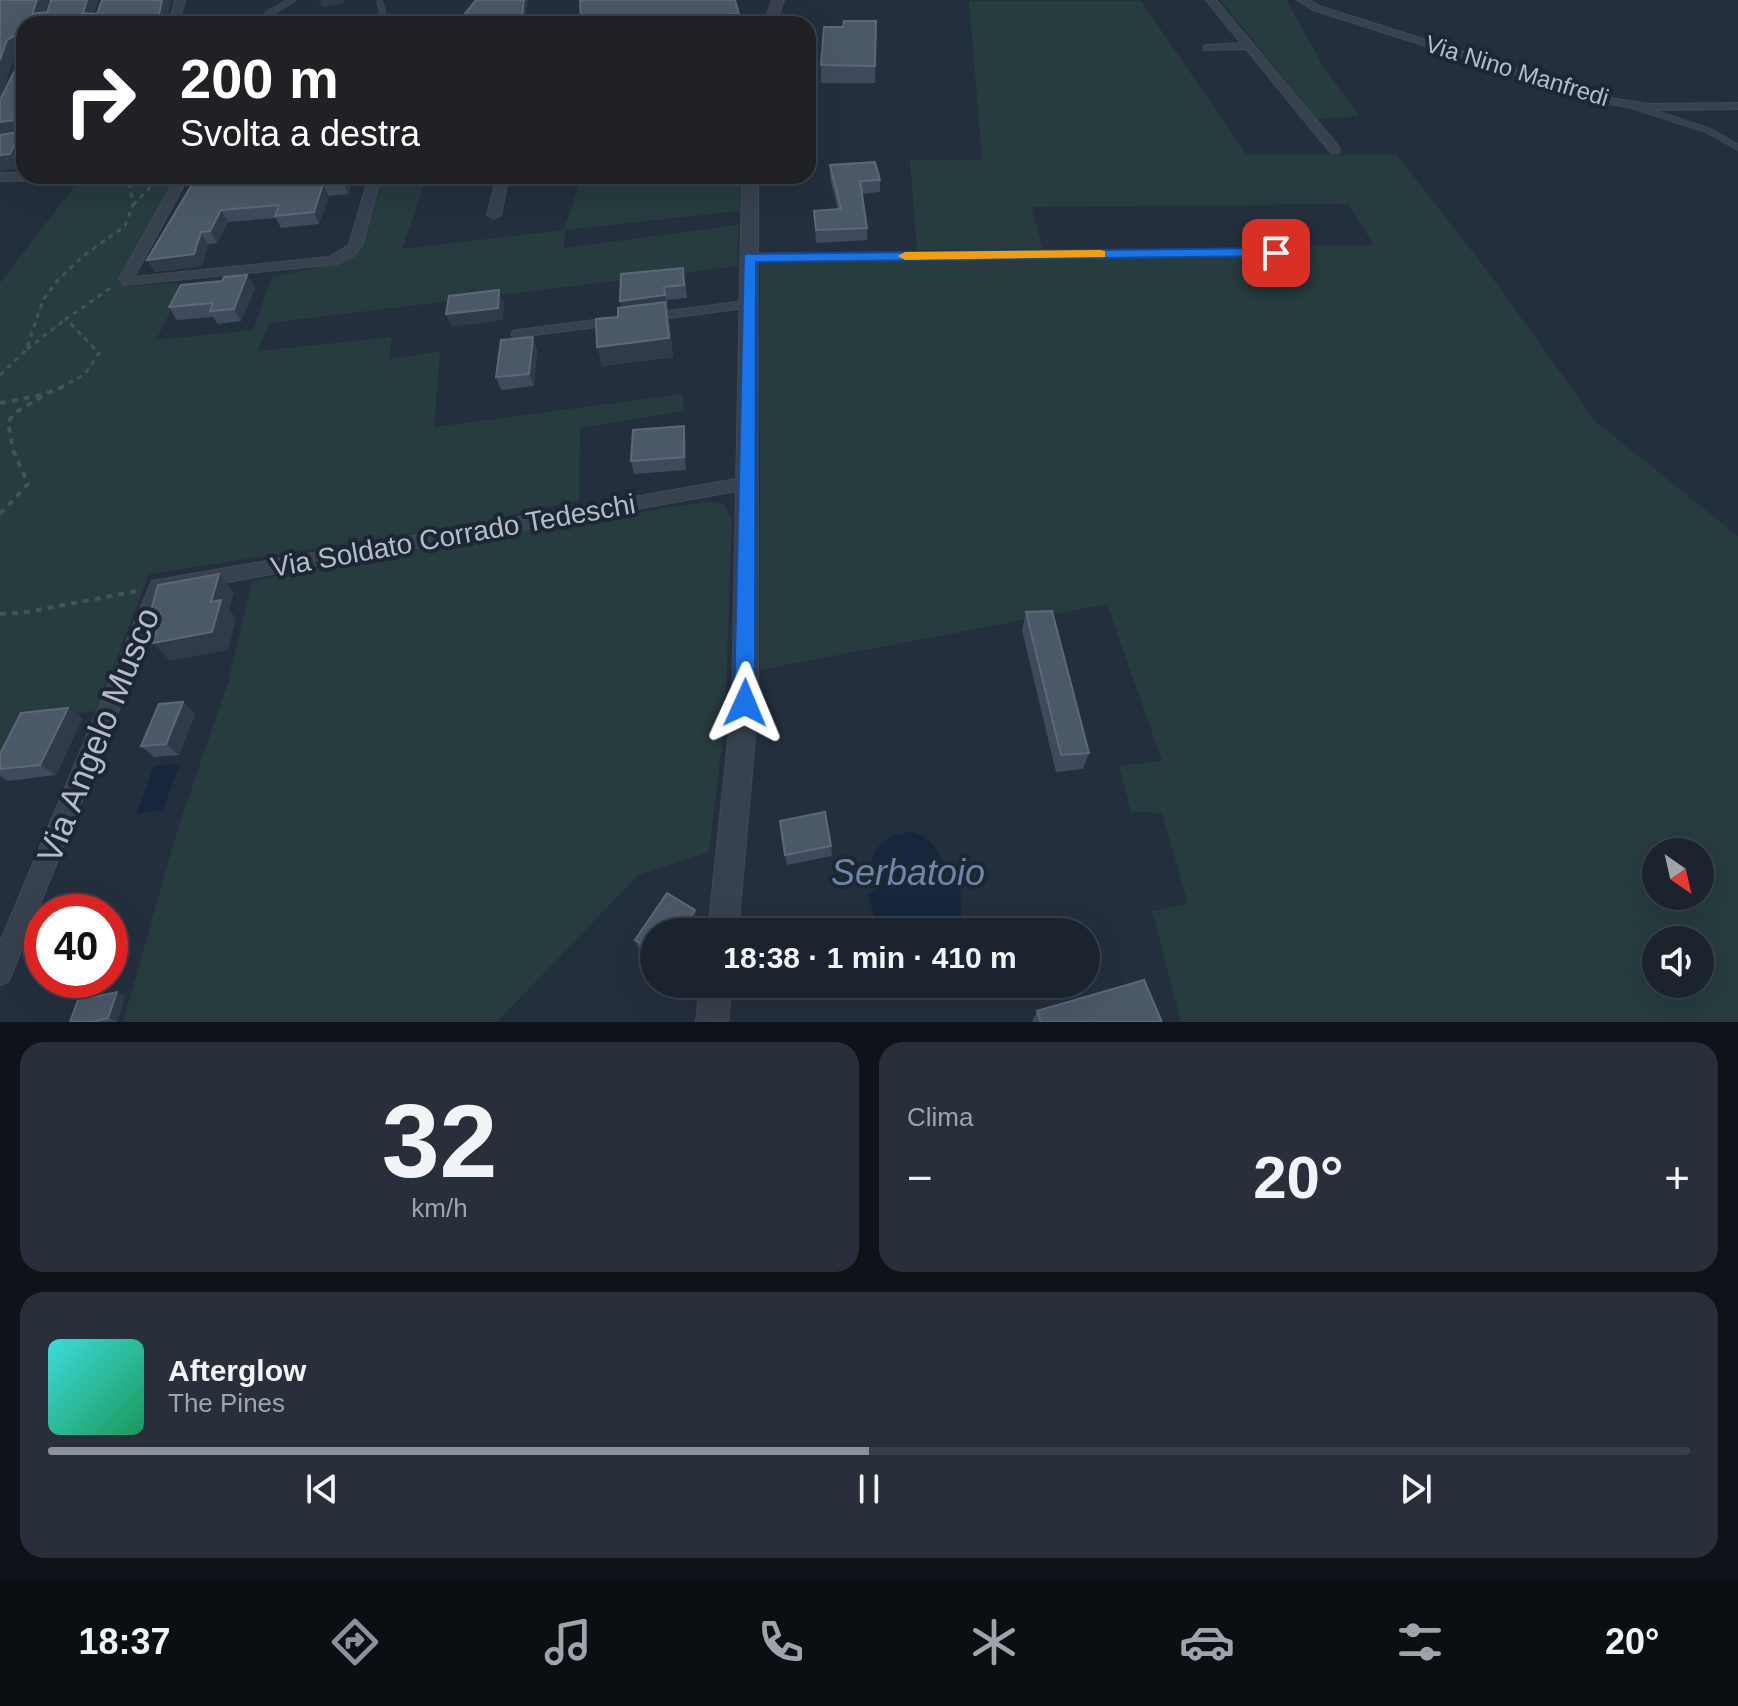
<!DOCTYPE html>
<html lang="it">
<meta charset="utf-8">
<style>
:root{--surface:#1b232e;--page:#282f3a;--text:#f1f3f6;--muted:#a0a4aa;--line:#39404a;--accent:#8c9099}
body{margin:0;font-family:Arial,sans-serif;background:var(--page);color:var(--text);height:100vh;display:flex;flex-direction:column;font-size:30px;white-space:nowrap}
*{box-sizing:border-box;margin:0}
p{font-size:26px;color:var(--muted)}
.icon{flex:none;width:44px;height:44px;fill:none;stroke:currentColor;stroke-width:2;stroke-linecap:round;stroke-linejoin:round}
.map{position:relative;height:1022px;overflow:hidden}
.panel{display:flex;flex-direction:column;gap:20px;padding:20px;background:#0f1319;flex:1}
.panel>*{flex:none}
.guide{position:absolute;left:16px;top:16px;width:800px;height:168px;border-radius:24px;box-shadow:0 8px 32px #0002,0 0 0 2px var(--line);background:#202124;color:#fff;overflow:hidden}
.needle{width:52px;rotate:146deg}
.controls{position:absolute;left:1642px;top:838px;display:grid;gap:16px}
.controls a{display:grid;place-items:center;width:72px;height:72px;border-radius:50%;background:var(--surface);box-shadow:0 8px 32px #0002,0 0 0 2px var(--line);font-size:40px}
.speed{position:absolute;left:24px;top:894px;display:flex;gap:16px;font-size:40px;font-weight:700;text-align:center}
.speed>*{display:grid;place-content:center;width:104px;height:104px;border-radius:50%;background:var(--surface);box-shadow:0 8px 32px #0002,0 0 0 2px var(--line);line-height:1}
.speed .limit{border:12px solid #d22;background:#fff;color:#111}
.pin{position:absolute;display:grid;place-items:center;width:68px;height:68px;color:#fff;margin:-34px;border-radius:16px;box-shadow:0 4px 12px #0006}
.me{position:absolute;width:88px;margin:-44px;rotate:1deg;stroke-linejoin:round;filter:drop-shadow(0 0 6px #0008)}
.turn{display:flex;align-items:center;gap:28px;height:168px;padding:0 32px;font-size:36px}
.turn .icon{width:104px;height:104px;stroke-width:2.5}
.turn b{display:block;font-size:56px;line-height:68px}
.big{font-size:60px;font-weight:600;line-height:1.1}
.panel .widget{flex:1;display:flex;flex-direction:column;justify-content:center;gap:12px;min-width:0;padding:0 28px;border-radius:24px;background:var(--page)}
.panel .dial{align-items:center;gap:0}
.dial b{font-size:104px;line-height:1}
.song{display:flex;align-items:center;gap:24px}
.cover{width:96px;height:96px;border-radius:12px;background:linear-gradient(135deg,hsl(180 70% 55%),hsl(150 70% 35%))}
.played{height:8px;border-radius:4px;background:linear-gradient(90deg,var(--accent) 50%,var(--line) 50%)}
.keys{display:flex;justify-content:space-around;direction:ltr}
.heat{display:flex;justify-content:space-between;align-items:center;font-size:44px;direction:ltr}
.panel .tiles{flex:1;display:grid;gap:20px;grid-template-columns:1fr 1fr}
.widget:last-child{grid-column:span 2}
.trip{position:absolute;left:640px;top:918px;width:460px;height:80px;border-radius:40px;background:var(--surface);box-shadow:0 8px 32px #0002,0 0 0 2px var(--line);font-weight:600;line-height:80px;text-align:center}
.tab-bar{display:flex;height:128px;justify-content:space-around;align-items:center;background:#0b0e12;color:var(--muted)}
.tab-bar .icon{width:56px;height:56px}
.tab-bar .current{color:var(--accent)}
.tab-bar b{font-size:36px;color:var(--text)}
.map>svg:first-child{display:block}
.green{fill:#263c3f;fill-rule:evenodd}
.water{fill:#17263c}
.lines{fill:none;stroke-linecap:round;stroke-linejoin:round}
.service-far1-casing{stroke:#414a57;stroke-width:7}
.service-casing{stroke:#414a57;stroke-width:9}
.minor-casing{stroke:#414a57;stroke-width:2}
.tertiary-casing{stroke:#414a57;stroke-width:2}
.path-far1{stroke:#3f5557;stroke-width:3;stroke-dasharray:5 5;stroke-linecap:butt}
.path{stroke:#3f5557;stroke-width:4;stroke-dasharray:6 6;stroke-linecap:butt}
.service-far1{stroke:#38414e;stroke-width:6}
.service{stroke:#38414e;stroke-width:7}
.minor{fill:#38414e;fill-rule:evenodd}
.tertiary{fill:#38414e;fill-rule:evenodd}
.wall{fill:#3f4b5c}
.shaded-wall{fill:#2f3b4b}
.building{fill:#4b5868;stroke:#5c6777;stroke-width:2}
.route{fill:#1a73e8;stroke:#114b97;stroke-width:2}
.slow{fill:#f59e0b}
.labels{text-anchor:middle;stroke-width:8;stroke-linejoin:round;paint-order:stroke}
.far-street-label{font-size:24px;fill:#b4bcc9;stroke:#1d2633}
.street-label{font-size:28px;fill:#b4bcc9;stroke:#1d2633}
.near-street-label{font-size:34px;fill:#b4bcc9;stroke:#1d2633}
.near-water-label{font-size:36px;font-style:italic;fill:#6d86a8;stroke:#1d2633}
</style>
<div class="map">
<svg width="1738" height="1022" viewBox="0 0 1738 1022">
<rect width="100%" height="100%" fill="#242f3e"/>
<!-- green -->
<g class="green">
<polygon points="1220,0 1289,0 1287,1 1323,66 1359,116 1317,119"/>
<path d="M969 1H1141L1247 155H1397L1486 269 1596 422 1738 536V1022H1181L1152 911 1188 904 1162 813 1131 812 1119 766 1162 761 1107 604 760 670V261L1281 256 1277 246 1374 245 1348 204 1031 207 1043 249 917 250 910 160H982ZM1656 852H1700V896H1656ZM1656 940H1700V984H1656Z"/>
<path d="M178 176 117 282 128 286 177 283 182 288 156 340 253 330 272 276C362 262 355 259 381 176H427L402 249 564 230 582 176H740L739 211 565 230 564 248 738 225V266L269 323 258 351 392 337 389 359 440 351 434 427 682 394 684 411 580 428 579 501 517 513 491 521 149 574 96 711 21 719 0 755V283L80 179Z"/>
<polygon points="707,502 723,504 732,518 725,718 709,852 638,875 497,1022 123,1022 178,828 228,683 252,581 528,529"/>
</g>
<!-- water -->
<g class="water">
<polygon points="180,763 163,810 136,814 154,766"/>
<path d="M913 832C936 841 943 853 945 877L960 876 961 917 952 921 956 932H878L868 894 875 890C862 858 879 833 913 832Z"/>
</g>
<g class="lines">
<defs>
<g id="service-far1">
<polyline points="380,3 386,24"/>
<polyline points="270,24 268,14 292,0"/>
<polyline points="1633,106 1707,130 1738,147"/>
</g>
<g id="service">
<polyline points="749,257 1276,253"/>
<polyline points="657,316 749,304"/>
<polyline points="515,334 607,322"/>
</g>
<g id="minor">
<polygon points="175,0 185,0 179,24 169,24"/>
<polygon points="1206,0 1216,0 1339,147 1339,153 1331,153 1246,49 1204,50 1204,46 1208,45 1241,43"/>
<polygon points="1297,0 1309,0 1319,6 1610,98 1649,104 1738,103 1738,109 1649,110 1608,104 1313,10"/>
<polygon points="0,173 24,173 24,176 63,176 57,180 0,181"/>
<polygon points="177,176 189,176 134,277 329,257 349,245 369,176 381,176 362,246 353,256 337,264 124,285 119,279"/>
<polygon points="497,176 509,176 501,215 494,219 487,215"/>
<polygon points="748,477 757,483 748,489 166,593 9,981 0,985 0,942 152,581"/>
</g>
<g id="tertiary">
<polygon points="772,0 784,0 776,24 764,24"/>
<polygon points="742,176 758,176 758,703 738,932 708,932 732,703"/>
<polygon points="700,984 732,984 728,1022 696,1022"/>
</g>
</defs>
<!-- service-far1 casing -->
<use href="#service-far1" class="service-far1-casing"/>
<!-- service casing -->
<use href="#service" class="service-casing"/>
<!-- minor casing -->
<use href="#minor" class="minor-casing"/>
<!-- tertiary casing -->
<use href="#tertiary" class="tertiary-casing"/>
<!-- path-far1 -->
<g class="path-far1">
<polyline points="133,205 161,176"/>
<polyline points="27,349 66,319"/>
<polyline points="0,375 26,350 43,300 57,281 83,256 125,226 133,205 128,176"/>
<polyline points="60,388 85,374 99,353 66,319 113,286"/>
</g>
<!-- path -->
<g class="path">
<polyline points="0,403 42,395 65,386"/>
<polyline points="0,514 28,484 13,450 8,423 13,414 43,396"/>
<polyline points="0,614 27,612 137,591"/>
</g>
<!-- service-far1 -->
<use href="#service-far1" class="service-far1"/>
<!-- service -->
<use href="#service" class="service"/>
<!-- minor -->
<use href="#minor" class="minor"/>
<!-- tertiary -->
<use href="#tertiary" class="tertiary"/>
</g>
<!-- wall -->
<g class="wall">
<polygon points="476,0 525,24 466,24 463,16"/>
<polygon points="739,14 740,24 581,24"/>
<polygon points="876,21 875,83 821,83 821,65 843,27"/>
<polygon points="830,165 880,180 880,192 862,194 867,228 867,240 816,243 814,211 838,210 830,178"/>
<polygon points="197,176 354,176 348,194 329,196 319,224 281,228 276,218 228,222 217,243 208,244 202,266 155,272"/>
<polygon points="425,176 474,176 459,177 458,181 428,183"/>
<polygon points="247,275 255,288 241,321 218,324 213,317 177,320 169,307 222,281"/>
<polygon points="685,280 687,298 667,300 673,357 602,366 622,307 620,301"/>
<polygon points="533,337 537,350 534,386 501,390 496,377"/>
<polygon points="686,439 686,470 634,474 631,461"/>
<polygon points="1026,612 1089,753 1083,769 1056,772 1022,630"/>
<polygon points="183,702 195,714 179,755 154,757 141,746"/>
<polygon points="68,708 82,719 56,775 8,781 0,776 0,754"/>
<polygon points="780,821 831,846 832,856 787,865"/>
<polygon points="667,893 695,910 698,919 690,932 654,932 654,958 639,949 635,940"/>
<polygon points="117,992 125,996 117,1022 70,1022"/>
<polygon points="1037,1011 1162,1022 1032,1022"/>
</g>
<!-- shaded-wall -->
<g class="shaded-wall">
<polygon points="37,0 49,0 41,24 32,14"/>
<polygon points="87,0 98,0 91,24 83,13"/>
<polygon points="162,0 171,0 167,24 157,24"/>
<polygon points="319,0 344,0 343,4 322,7"/>
<polygon points="524,0 528,0 525,24 521,24"/>
<polygon points="16,35 24,48 16,53 0,100 0,60 7,40"/>
<polygon points="16,120 24,131 24,160 20,168 0,171 0,155 15,143 0,138 0,122"/>
<polygon points="345,176 354,176 348,194 343,182"/>
<polygon points="323,184 329,196 319,224 314,212"/>
<polygon points="221,210 228,222 217,243 210,231"/>
<polygon points="201,232 208,244 202,266 155,272 147,260"/>
<polygon points="247,275 255,288 241,321 234,309"/>
<polygon points="664,287 673,357 602,366 597,347 623,314 620,301"/>
<polygon points="499,290 504,303 503,320 452,327 446,314"/>
<polygon points="533,337 537,350 534,386 529,374"/>
<polygon points="684,426 686,439 686,470 684,457"/>
<polygon points="219,574 234,593 229,610 236,618 228,650 170,661 153,643 211,602"/>
<polygon points="161,613 167,632 150,614"/>
<polygon points="183,702 195,714 179,755 166,744"/>
<polygon points="68,708 82,719 56,775 40,765"/>
<polygon points="695,910 698,919 690,932 680,932"/>
<polygon points="117,992 125,996 117,1022 108,1018"/>
</g>
<!-- building -->
<g class="building">
<polygon points="0,0 37,0 32,14 47,12 51,0 87,0 83,13 97,14 102,0 162,0 157,24 24,24 24,132 20,143 15,143 10,154 0,155 0,135 17,132 16,120 0,122 0,100 18,64 16,35 7,40 0,60"/>
<polygon points="476,0 524,0 521,24 494,24 495,17 463,16"/>
<polygon points="580,0 735,0 739,14 605,24 581,24"/>
<polygon points="844,21 876,21 875,66 821,65 824,27 843,27"/>
<polygon points="875,162 880,180 860,181 867,228 816,230 814,211 841,209 830,165"/>
<polygon points="197,176 345,176 343,182 323,184 314,212 275,216 279,205 221,210 210,231 201,232 194,254 147,260"/>
<polygon points="683,268 684,285 664,287 665,295 620,301 621,274"/>
<polygon points="247,275 234,309 210,311 213,303 169,307 181,285 222,281 224,277"/>
<polygon points="499,290 498,308 446,314 449,296"/>
<polygon points="665,302 669,338 597,347 596,319 618,317 618,308"/>
<polygon points="533,337 529,374 496,377 501,340"/>
<polygon points="684,426 684,457 631,461 633,430"/>
<polygon points="219,574 211,602 221,600 212,632 153,643 161,613 150,614 158,585"/>
<polygon points="1052,611 1089,753 1061,755 1026,612"/>
<polygon points="183,702 166,744 141,746 159,704"/>
<polygon points="68,708 40,765 0,769 0,754 21,713"/>
<polygon points="825,812 831,846 785,855 780,821"/>
<polygon points="667,893 695,910 680,932 654,932 654,952 635,940"/>
<polygon points="1144,980 1162,1022 1041,1022 1037,1011"/>
<polygon points="117,992 108,1018 92,1022 70,1022 78,1000"/>
</g>
<!-- route -->
<polygon class="route" points="1276,248 1283,253 1281,256 756,262 755,703 752,710 745,713 737,710 734,703 744,254"/>
<!-- slow -->
<polygon class="slow" points="1100,250 1105,251 1105,257 905,260 898,256 905,252"/>
<g class="labels">
<!-- far-street labels -->
<g class="far-street-label">
<text transform="translate(1517 71) rotate(17)" y="8">Via Nino Manfredi</text>
</g>
<!-- street labels -->
<g class="street-label">
<text transform="translate(453 535) rotate(-10)" y="10">Via Soldato Corrado Tedeschi</text>
</g>
<!-- near-street labels -->
<g class="near-street-label">
<text transform="translate(98 735) rotate(-68)" y="12">Via Angelo Musco</text>
</g>
<!-- near-water labels -->
<g class="near-water-label">
<text x="908" y="885">Serbatoio</text>
</g>
</g>
</svg>
<div class="controls">
<a><svg class="needle" viewBox="-14 -14 28 28"><path d="M0-13l5 13h-10z" fill="#e53935"/><path d="M0 13l5-13h-10z" fill="#a0a4aa"/></svg></a>
<a><svg class="icon" aria-label="sound" viewBox="0 0 24 24"><path d="M4 9h4l5-4v14l-5-4H4zM17 9q2 3 0 6"/></svg></a>
</div>
<div class="speed"><div class="limit">40</div></div>
<div class="pin" style="left:1276px;top:253px;background:#d93025"><svg class="icon" aria-label="arrive" viewBox="0 0 24 24"><path d="M6 21V4h12l-3 4 3 4H6"/></svg></div>
<svg class="me" style="left:745px;top:703px" viewBox="-20 -20 40 40"><path d="M0-17L14 15 0 8-14 15z" fill="#1a73e8" stroke="#fff" stroke-width="4"/></svg>
<div class="trip">18:38 · 1 min · 410 m</div>
<div class="guide">
<div class="turn"><svg class="icon" aria-label="right" viewBox="0 0 24 24"><path d="M7 20v-9h11M14 6l5 5-5 5"/></svg><div><b>200 m</b>Svolta a destra</div></div>
</div>
</div>
<section class="panel">
<div class="tiles">
<div class="widget dial"><b>32</b><p>km/h</p></div>
<div class="widget"><p>Clima</p>
<div class="heat"><a>−</a><b class="big">20°</b><a>+</a></div>
</div>
<div class="widget">
<div class="song"><i class="cover"></i><div><b>Afterglow</b><p>The Pines</p></div></div>
<div class="played"></div>
<div class="keys"><svg class="icon" aria-label="previous" viewBox="0 0 24 24"><path d="M18 5L8 12l10 7zM5 5v14"/></svg><svg class="icon" aria-label="pause" viewBox="0 0 24 24"><path d="M8 5v14M16 5v14"/></svg><svg class="icon" aria-label="next" viewBox="0 0 24 24"><path d="M6 5l10 7-10 7zM19 5v14"/></svg></div>
</div>
</div>
</section>
<nav class="tab-bar">
<b>18:37</b>
<svg class="icon current" aria-label="directions" viewBox="0 0 24 24"><path d="M12 3l9 9-9 9-9-9zM9 14v-3h6M13 9l2 2-2 2"/></svg>
<svg class="icon" aria-label="music" viewBox="0 0 24 24"><path d="M9 18V5l10-2v13"/><circle cx="6" cy="18" r="3"/><circle cx="16" cy="16" r="3"/></svg>
<svg class="icon" aria-label="phone" viewBox="0 0 24 24"><path d="M5 4h4l2 5-3 2q2 4 5 5l2-3 5 2v4C11 20 4 13 5 4z"/></svg>
<svg class="icon" aria-label="climate" viewBox="0 0 24 24"><path d="M12 3v18M4 7l16 10M4 17L20 7"/></svg>
<svg class="icon" aria-label="car" viewBox="0 0 24 24"><path d="M5 17H2v-5l4-1 3-4h7l3 4 3 1v5h-3M9 17h6M6 11h13"/><circle cx="7" cy="17" r="2"/><circle cx="17" cy="17" r="2"/></svg>
<svg class="icon" aria-label="filters" viewBox="0 0 24 24"><path d="M4 7h16M4 17h16"/><circle cx="9" cy="7" r="2"/><circle cx="15" cy="17" r="2"/></svg>
<b>20°</b>
</nav>
